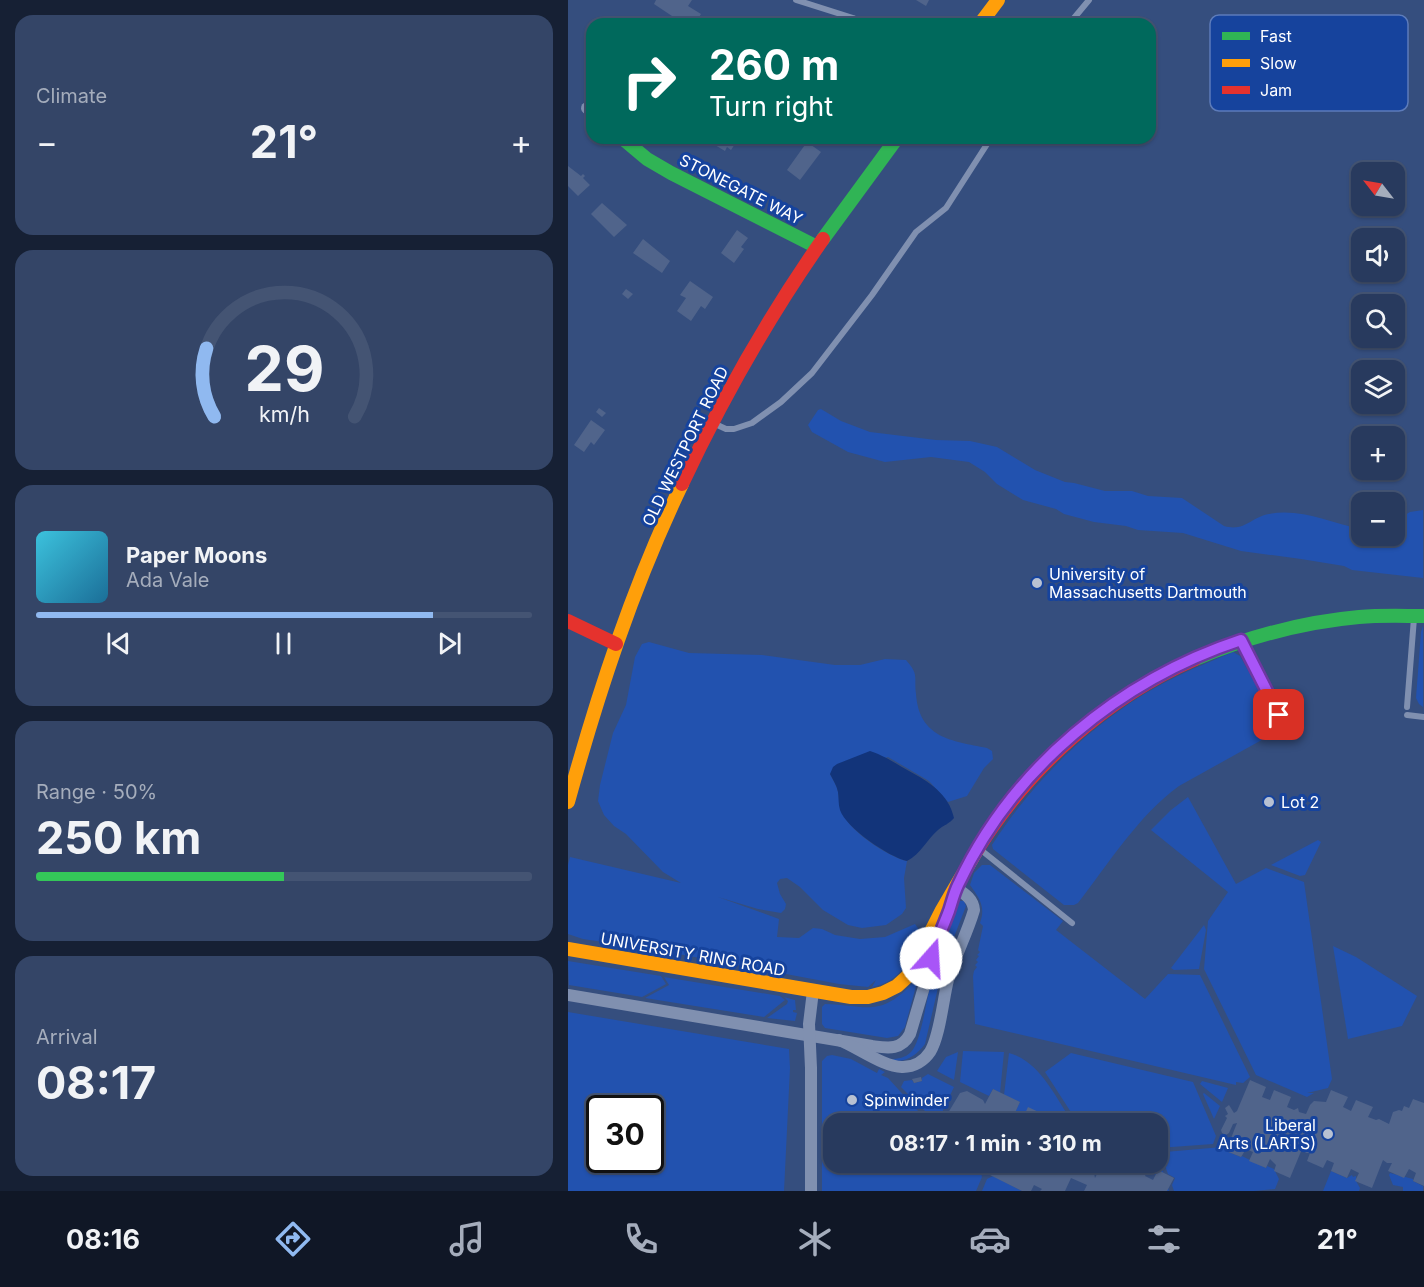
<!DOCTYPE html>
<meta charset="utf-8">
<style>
:root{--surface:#283a5e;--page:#344567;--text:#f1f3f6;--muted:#a5adbc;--line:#445473;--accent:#90b9f0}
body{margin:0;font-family:Inter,sans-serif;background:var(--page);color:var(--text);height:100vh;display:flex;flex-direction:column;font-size:22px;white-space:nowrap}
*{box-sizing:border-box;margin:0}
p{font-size:20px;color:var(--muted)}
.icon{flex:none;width:33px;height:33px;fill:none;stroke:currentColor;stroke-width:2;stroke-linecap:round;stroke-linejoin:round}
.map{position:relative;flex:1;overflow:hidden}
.details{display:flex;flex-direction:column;gap:15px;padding:15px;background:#162034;width:568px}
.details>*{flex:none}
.guide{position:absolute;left:18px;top:18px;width:570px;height:126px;border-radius:18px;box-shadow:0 2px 4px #0004,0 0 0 2px var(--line);background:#00695c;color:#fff;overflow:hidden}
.needle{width:39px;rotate:301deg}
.buttons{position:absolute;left:783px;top:162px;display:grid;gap:12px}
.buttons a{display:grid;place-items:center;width:54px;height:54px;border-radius:12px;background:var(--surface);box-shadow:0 2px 4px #0004,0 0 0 2px var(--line);font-size:30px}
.speed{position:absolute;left:18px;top:1095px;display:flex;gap:12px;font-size:30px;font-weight:700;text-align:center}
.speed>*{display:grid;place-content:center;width:78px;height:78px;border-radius:50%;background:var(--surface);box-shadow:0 2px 4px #0004,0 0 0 2px var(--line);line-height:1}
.speed .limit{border:3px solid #111;border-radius:9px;background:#fff;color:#111}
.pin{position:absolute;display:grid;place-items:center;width:51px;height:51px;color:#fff;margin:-26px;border-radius:12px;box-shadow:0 3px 9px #0006}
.me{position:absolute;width:66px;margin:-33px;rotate:19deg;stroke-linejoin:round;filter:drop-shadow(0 0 4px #0008)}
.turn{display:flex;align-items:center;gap:21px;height:126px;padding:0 24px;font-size:27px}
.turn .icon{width:78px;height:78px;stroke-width:2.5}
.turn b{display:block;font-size:42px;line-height:51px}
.big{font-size:45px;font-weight:700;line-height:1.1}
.details .card{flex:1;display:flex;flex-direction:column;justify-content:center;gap:9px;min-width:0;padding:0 21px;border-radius:18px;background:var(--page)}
.details .dial{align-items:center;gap:0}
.dial svg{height:156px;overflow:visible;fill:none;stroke:var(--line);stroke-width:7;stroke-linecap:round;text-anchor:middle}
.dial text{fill:var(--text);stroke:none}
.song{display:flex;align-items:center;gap:18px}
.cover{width:72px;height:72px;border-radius:9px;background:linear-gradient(135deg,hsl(190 70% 55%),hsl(200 70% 35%))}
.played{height:6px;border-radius:3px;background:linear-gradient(90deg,var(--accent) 80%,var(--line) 80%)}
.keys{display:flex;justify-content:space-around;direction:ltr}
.heat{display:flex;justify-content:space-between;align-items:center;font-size:33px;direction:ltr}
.charge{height:9px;border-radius:4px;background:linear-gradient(90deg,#34c759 50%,var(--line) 0)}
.trip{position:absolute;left:255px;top:1113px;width:345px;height:60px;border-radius:18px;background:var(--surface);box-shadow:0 2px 4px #0004,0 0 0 2px var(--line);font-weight:700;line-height:60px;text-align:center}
.tab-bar{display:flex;height:96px;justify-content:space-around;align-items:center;background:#101726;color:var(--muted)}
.tab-bar .icon{width:42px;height:42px}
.tab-bar .on{color:var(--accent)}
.tab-bar b{font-size:27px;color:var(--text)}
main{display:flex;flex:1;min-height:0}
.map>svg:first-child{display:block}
.green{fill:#2252af;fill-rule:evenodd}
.water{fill:#12347a}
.building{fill:#50648b}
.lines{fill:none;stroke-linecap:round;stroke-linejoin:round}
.lane{stroke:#8090b0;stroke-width:6}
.street{stroke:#8090b0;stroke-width:12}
.fast{stroke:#30b455;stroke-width:14}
.slow{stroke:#ff9f0a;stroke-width:14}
.jam{stroke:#e5322d;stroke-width:14}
.route-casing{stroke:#6d37a1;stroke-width:15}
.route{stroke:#a855f7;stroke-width:10}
.poi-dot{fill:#b8c1d2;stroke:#16439d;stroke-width:2}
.labels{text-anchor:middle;stroke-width:6;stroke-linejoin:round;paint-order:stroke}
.street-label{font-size:16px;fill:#fff;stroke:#16439d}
.poi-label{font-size:16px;fill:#fff;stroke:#16439d;text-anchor:start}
.key{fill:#16439d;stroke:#5c7bba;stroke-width:1.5}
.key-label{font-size:16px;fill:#fff}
</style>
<main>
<section class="details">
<div class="card"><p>Climate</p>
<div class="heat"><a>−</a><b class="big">21°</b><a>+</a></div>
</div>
<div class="card dial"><svg viewBox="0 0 100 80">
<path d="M14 69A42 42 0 1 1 86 69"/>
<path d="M14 69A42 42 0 0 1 10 34" stroke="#90b9f0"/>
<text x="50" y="56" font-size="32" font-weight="700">29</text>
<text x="50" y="72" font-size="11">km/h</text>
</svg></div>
<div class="card">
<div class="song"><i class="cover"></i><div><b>Paper Moons</b><p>Ada Vale</p></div></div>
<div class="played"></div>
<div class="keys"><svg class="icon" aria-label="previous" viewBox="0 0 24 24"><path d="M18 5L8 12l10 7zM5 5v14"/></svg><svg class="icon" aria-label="pause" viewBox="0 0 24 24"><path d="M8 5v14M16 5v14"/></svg><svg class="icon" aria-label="next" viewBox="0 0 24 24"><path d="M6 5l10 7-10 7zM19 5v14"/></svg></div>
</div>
<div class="card"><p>Range · 50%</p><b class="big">250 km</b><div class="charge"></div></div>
<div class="card"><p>Arrival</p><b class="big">08:17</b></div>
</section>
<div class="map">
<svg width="856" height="1191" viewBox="0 0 856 1191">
<rect width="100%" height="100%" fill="#354e7e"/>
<!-- green -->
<g class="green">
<path d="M253 409 273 421 302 432 368 440 402 441 429 447 467 470 497 482 506 483 537 491H564L580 496 614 498 656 526C677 532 683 517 701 514 733 508 762 523 793 529L794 536H826L827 521 842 512 855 510V578L784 570 776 566 733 559 673 551 615 533 570 530 558 526 526 522 496 514 488 509 455 500 429 484 417 472 401 462 363 457 317 462 280 452 244 432 240 425 250 410Z"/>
<polygon points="855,626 855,707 851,704 848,698 853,632"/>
<path d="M81 642 121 653 194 655 267 665H292L317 659 338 660C351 675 346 675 348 694 351 738 384 741 419 748L424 751 425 759 416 768 399 796 380 802 361 781 320 757 262 774C265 780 269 786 270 792 271 802 273 814 280 822 290 836 323 858 339 861L336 878 338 908 334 914 318 925 294 928 280 925 255 910 232 887 219 878 212 879 209 883 212 894 218 904 217 909 213 913 190 909 150 897 211 919 209 937 231 938 245 928 254 929 267 935 292 939 317 937 347 924 354 934C343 958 333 982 304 987L308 980 300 987 271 984 100 952 15 939 0 934V865L2 857 113 883 95 872 58 834 46 826 36 815 30 801 32 785 45 733 58 705 67 657 74 644Z"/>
<path d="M665 652 672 656 709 722 708 732 611 786C570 816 541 863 510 903L506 905H496L425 849 424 845C468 776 536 711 610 676 628 667 647 660 665 652Z"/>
<polygon points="620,797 668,884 698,868 736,882 764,1079 760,1088 739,1093 746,1093 739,1097 688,1075 636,969 640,921 660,892 583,830 603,810"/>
<polygon points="750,840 753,842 737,875 732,876 703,865"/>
<path d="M414 865H422L495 921 488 930 577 999 600 974 632 975 682 1077 675 1083 668 1082V1085L407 1024 405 976 406 971 409 967 407 965 410 962 408 960 411 956 409 955 412 952 410 950 415 926 412 923C418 906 411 898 402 885L406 873Z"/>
<polygon points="392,901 396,901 398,906 381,950 376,952 373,947"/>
<polygon points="636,925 638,930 631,969 606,970 603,968"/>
<polygon points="765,946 788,957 849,996 834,1026 780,1039"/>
<polygon points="0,961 93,976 98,984 74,997 1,985"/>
<path d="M368 974 372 979 357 1044C349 1055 335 1065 322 1059 330 1059 337 1058 343 1052 354 1041 359 993 365 975Z"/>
<polygon points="96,977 212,996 217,1000 196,1017 77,998 101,985"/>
<path d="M344 984 348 985V986L337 1027 330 1036 319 1038 257 1028 254 1024V1007L257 1004C297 1005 311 1018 344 984Z"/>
<polygon points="216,997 227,1000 228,1010 225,1010 225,1012 229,1013 227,1021 199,1018 219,1004 220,1001"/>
<path d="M0 1012 221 1049 222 1068 216 1191H0ZM32 1108H82V1160H32Z"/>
<polygon points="395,1051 436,1052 432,1093 425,1089 421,1096 392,1082"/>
<polygon points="390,1052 386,1080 369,1071 378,1057"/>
<path d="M441 1053C472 1061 488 1098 505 1123H470L447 1112 452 1102 436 1095Z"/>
<polygon points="503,1053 625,1082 648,1136 645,1144 590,1148 590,1124 510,1123 477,1072"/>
<polygon points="264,1055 283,1059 309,1073 311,1069 317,1072 313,1075 320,1078 361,1123 266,1124 266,1162 392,1163 413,1173 414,1177 408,1191 254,1191 254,1061 259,1056"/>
<polygon points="360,1074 386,1087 369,1123 333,1087 336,1081 344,1080 346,1083 354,1081 354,1078"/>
<polygon points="634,1081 660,1088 654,1102 632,1084"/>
<polygon points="636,1093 652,1106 646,1119 635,1094"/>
<polygon points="654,1147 658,1149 658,1151 673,1157 674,1156 698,1168 699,1166 706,1169 711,1179 707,1189 686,1191 606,1191 604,1185 607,1178 600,1174 594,1157 597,1152"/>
<polygon points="590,1156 601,1191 598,1191 588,1175 562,1163 590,1162"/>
<polygon points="763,1171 779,1178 784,1175 785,1177 788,1176 788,1181 792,1188 791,1191 755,1191"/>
<polygon points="822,1173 845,1179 845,1181 855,1186 855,1191 835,1191 835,1187 825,1185 821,1175"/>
<polygon points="425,1176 454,1191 414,1191 419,1179"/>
</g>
<!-- water -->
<path class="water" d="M302 751C319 757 325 762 341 771 360 781 381 794 386 818 381 824 376 825 370 830 359 839 353 854 339 861 321 857 278 828 272 810 270 804 271 798 270 792 269 786 265 780 262 774L265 767 269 764Z"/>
<!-- building -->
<g class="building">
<polygon points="88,0 124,0 120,6 133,14 127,24 115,18 113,22 86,4"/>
<polygon points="348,0 361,0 358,6"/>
<polygon points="135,138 164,138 169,141 163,150 159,147 157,151"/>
<polygon points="239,142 253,152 232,180 219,170"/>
<polygon points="0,166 13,176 15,174 17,176 15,178 22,185 10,196 0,186"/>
<polygon points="34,203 59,225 46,237 23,214"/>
<polygon points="169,230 180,238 173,247 176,249 166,263 153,253"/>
<polygon points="75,239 102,261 94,273 65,253"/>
<polygon points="122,281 145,297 137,309 133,306 123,321 109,311 118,298 112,295"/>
<polygon points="58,289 65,294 60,299 54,294"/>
<polygon points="31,408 38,413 34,417 28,412"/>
<polygon points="23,420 37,430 26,445 23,442 16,452 6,445"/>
<polygon points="353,1077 354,1081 346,1083 344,1079"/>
<polygon points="682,1080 698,1087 694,1097 702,1100 706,1090 723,1097 719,1107 726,1110 730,1108 731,1112 738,1114 742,1105 746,1101 758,1102 763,1090 780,1097 775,1107 783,1111 788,1100 805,1107 800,1117 808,1120 811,1119 821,1124 825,1112 831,1110 834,1111 836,1106 841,1108 845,1099 856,1103 856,1186 845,1181 848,1173 841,1169 836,1178 820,1171 824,1163 819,1163 815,1160 804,1188 787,1181 791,1173 783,1169 779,1178 763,1171 766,1163 759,1160 755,1168 739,1161 742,1153 738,1153 734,1149 722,1178 706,1171 708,1165 702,1159 698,1168 681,1161 685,1152 678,1149 673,1157 658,1151 669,1123 665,1124 661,1133 658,1135 654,1133 653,1130 659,1118 657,1116 660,1114 657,1108 661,1105 666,1113 669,1111"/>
<polygon points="425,1089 452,1102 445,1117 453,1122 460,1107 475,1114 471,1124 379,1124 380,1121 377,1118 392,1093 399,1091 415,1100 417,1104"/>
<polygon points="484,1118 495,1124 481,1124"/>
<polygon points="396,1162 516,1162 514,1166 519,1169 523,1162 530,1162 526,1173 527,1178 535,1162 555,1162 554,1164 562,1168 565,1162 575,1162 582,1166 577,1176 585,1180 590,1170 606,1178 599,1191 516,1191 519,1185 503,1178 497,1191 472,1191 474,1189 466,1185 463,1191 454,1191"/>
</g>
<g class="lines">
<!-- lane -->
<g class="lane">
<polyline points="228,0 285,18 298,24"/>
<polyline points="501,24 521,0"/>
<polyline points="145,423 158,429 166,429 184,423 213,402 244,373 304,295 348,232 378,208 423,138"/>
<polyline points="675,643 721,736"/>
<polyline points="839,707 846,618"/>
<polyline points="839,715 856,717"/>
<polyline points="413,850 504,923"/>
<polyline points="364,958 385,965"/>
</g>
<!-- street -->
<g class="street">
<polyline points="19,108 24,112"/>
<path d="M0 995 304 1046C319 1048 333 1051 342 1034L373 930"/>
<path d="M271 1040C289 1047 317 1068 335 1067 346 1067 356 1061 362 1052 372 1036 375 999 380 980 387 956 399 934 406 910 405 899 397 894 388 888L386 894"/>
<polyline points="243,1191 243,1068 241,1024 245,991"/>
</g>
<!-- fast -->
<g class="fast">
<polyline points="54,138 79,159 103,173 249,247"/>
<polyline points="255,239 329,138"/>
<path d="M627 659C680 637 734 622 791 617 813 615 835 616 856 616"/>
</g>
<!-- slow -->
<g class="slow">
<polyline points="412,24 430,0"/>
<path d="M0 802C30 693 65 586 114 484"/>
<polyline points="0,949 283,997 300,997 315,993 329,986 341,975 374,910 409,850"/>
</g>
<!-- jam -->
<g class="jam">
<path d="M114 484C154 399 201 316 255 239"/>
<polyline points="0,621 48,644"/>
<path d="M409 850C460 768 538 697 627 659"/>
</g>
</g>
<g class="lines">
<defs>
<path id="route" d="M363 958C368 942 375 927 381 911 384 902 386 893 390 885 444 768 552 680 673 640L711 715"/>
</defs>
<!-- route casing -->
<use href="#route" class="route-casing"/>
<!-- route -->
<use href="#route" class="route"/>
</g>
<!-- markers -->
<g class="poi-dot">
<circle cx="469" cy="583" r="6"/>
<circle cx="701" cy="802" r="6"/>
<circle cx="284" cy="1100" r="6"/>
<circle cx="760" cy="1134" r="6"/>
</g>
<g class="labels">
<!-- street labels -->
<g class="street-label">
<text transform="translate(173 189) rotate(27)" y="6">STONEGATE WAY</text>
<text transform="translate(117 446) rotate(-64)" y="6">OLD WESTPORT ROAD</text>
<text transform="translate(125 954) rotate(10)" y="6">UNIVERSITY RING ROAD</text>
</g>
<!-- poi labels -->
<g class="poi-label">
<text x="481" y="580">University of<tspan x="481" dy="18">Massachusetts Dartmouth</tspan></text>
<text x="713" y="808">Lot 2</text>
<text x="296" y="1106">Spinwinder</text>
<text x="748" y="1131" text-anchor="end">Liberal<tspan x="748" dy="18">Arts (LARTS)</tspan></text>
</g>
</g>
<!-- legend -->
<rect x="642" y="15" width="198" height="96" rx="9" class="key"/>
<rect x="654" y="32" width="28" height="8" fill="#30b455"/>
<rect x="654" y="59" width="28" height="8" fill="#ff9f0a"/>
<rect x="654" y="86" width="28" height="8" fill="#e5322d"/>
<g class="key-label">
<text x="692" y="42">Fast</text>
<text x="692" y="69">Slow</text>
<text x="692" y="96">Jam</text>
</g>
</svg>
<div class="buttons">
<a><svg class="needle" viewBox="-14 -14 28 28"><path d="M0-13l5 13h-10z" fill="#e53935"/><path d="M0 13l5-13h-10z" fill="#a5adbc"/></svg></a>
<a><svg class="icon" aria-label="sound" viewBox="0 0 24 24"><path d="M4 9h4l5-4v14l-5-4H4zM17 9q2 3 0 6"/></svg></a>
<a><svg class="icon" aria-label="search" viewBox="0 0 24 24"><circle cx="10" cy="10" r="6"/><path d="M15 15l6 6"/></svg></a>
<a><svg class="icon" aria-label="layers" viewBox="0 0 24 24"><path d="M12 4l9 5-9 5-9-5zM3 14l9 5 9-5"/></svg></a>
<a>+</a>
<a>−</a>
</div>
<div class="speed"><div class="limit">30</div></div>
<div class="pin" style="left:711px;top:715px;background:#d93025"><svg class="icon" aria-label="arrive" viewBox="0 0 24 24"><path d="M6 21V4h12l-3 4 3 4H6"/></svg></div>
<svg class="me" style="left:363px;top:958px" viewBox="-20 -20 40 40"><circle r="19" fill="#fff"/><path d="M0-13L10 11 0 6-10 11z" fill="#a855f7"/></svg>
<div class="trip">08:17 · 1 min · 310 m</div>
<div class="guide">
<div class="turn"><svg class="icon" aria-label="right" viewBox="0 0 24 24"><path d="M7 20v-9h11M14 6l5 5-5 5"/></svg><div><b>260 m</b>Turn right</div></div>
</div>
</div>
</main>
<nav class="tab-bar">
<b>08:16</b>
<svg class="icon on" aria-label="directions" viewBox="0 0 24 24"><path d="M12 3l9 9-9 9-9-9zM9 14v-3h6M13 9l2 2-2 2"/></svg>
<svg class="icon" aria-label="music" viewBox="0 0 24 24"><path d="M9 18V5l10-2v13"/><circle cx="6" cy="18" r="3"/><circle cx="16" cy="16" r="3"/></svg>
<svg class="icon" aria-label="phone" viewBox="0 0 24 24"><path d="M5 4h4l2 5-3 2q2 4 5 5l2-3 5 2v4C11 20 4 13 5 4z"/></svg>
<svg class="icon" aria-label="climate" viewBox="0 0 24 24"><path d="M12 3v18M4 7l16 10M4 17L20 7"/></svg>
<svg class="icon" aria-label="car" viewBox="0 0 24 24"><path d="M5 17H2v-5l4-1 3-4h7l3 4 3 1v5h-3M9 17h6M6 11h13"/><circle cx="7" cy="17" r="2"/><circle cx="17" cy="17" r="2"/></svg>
<svg class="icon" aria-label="filters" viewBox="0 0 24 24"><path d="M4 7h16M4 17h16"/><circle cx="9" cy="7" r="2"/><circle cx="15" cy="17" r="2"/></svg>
<b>21°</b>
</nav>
